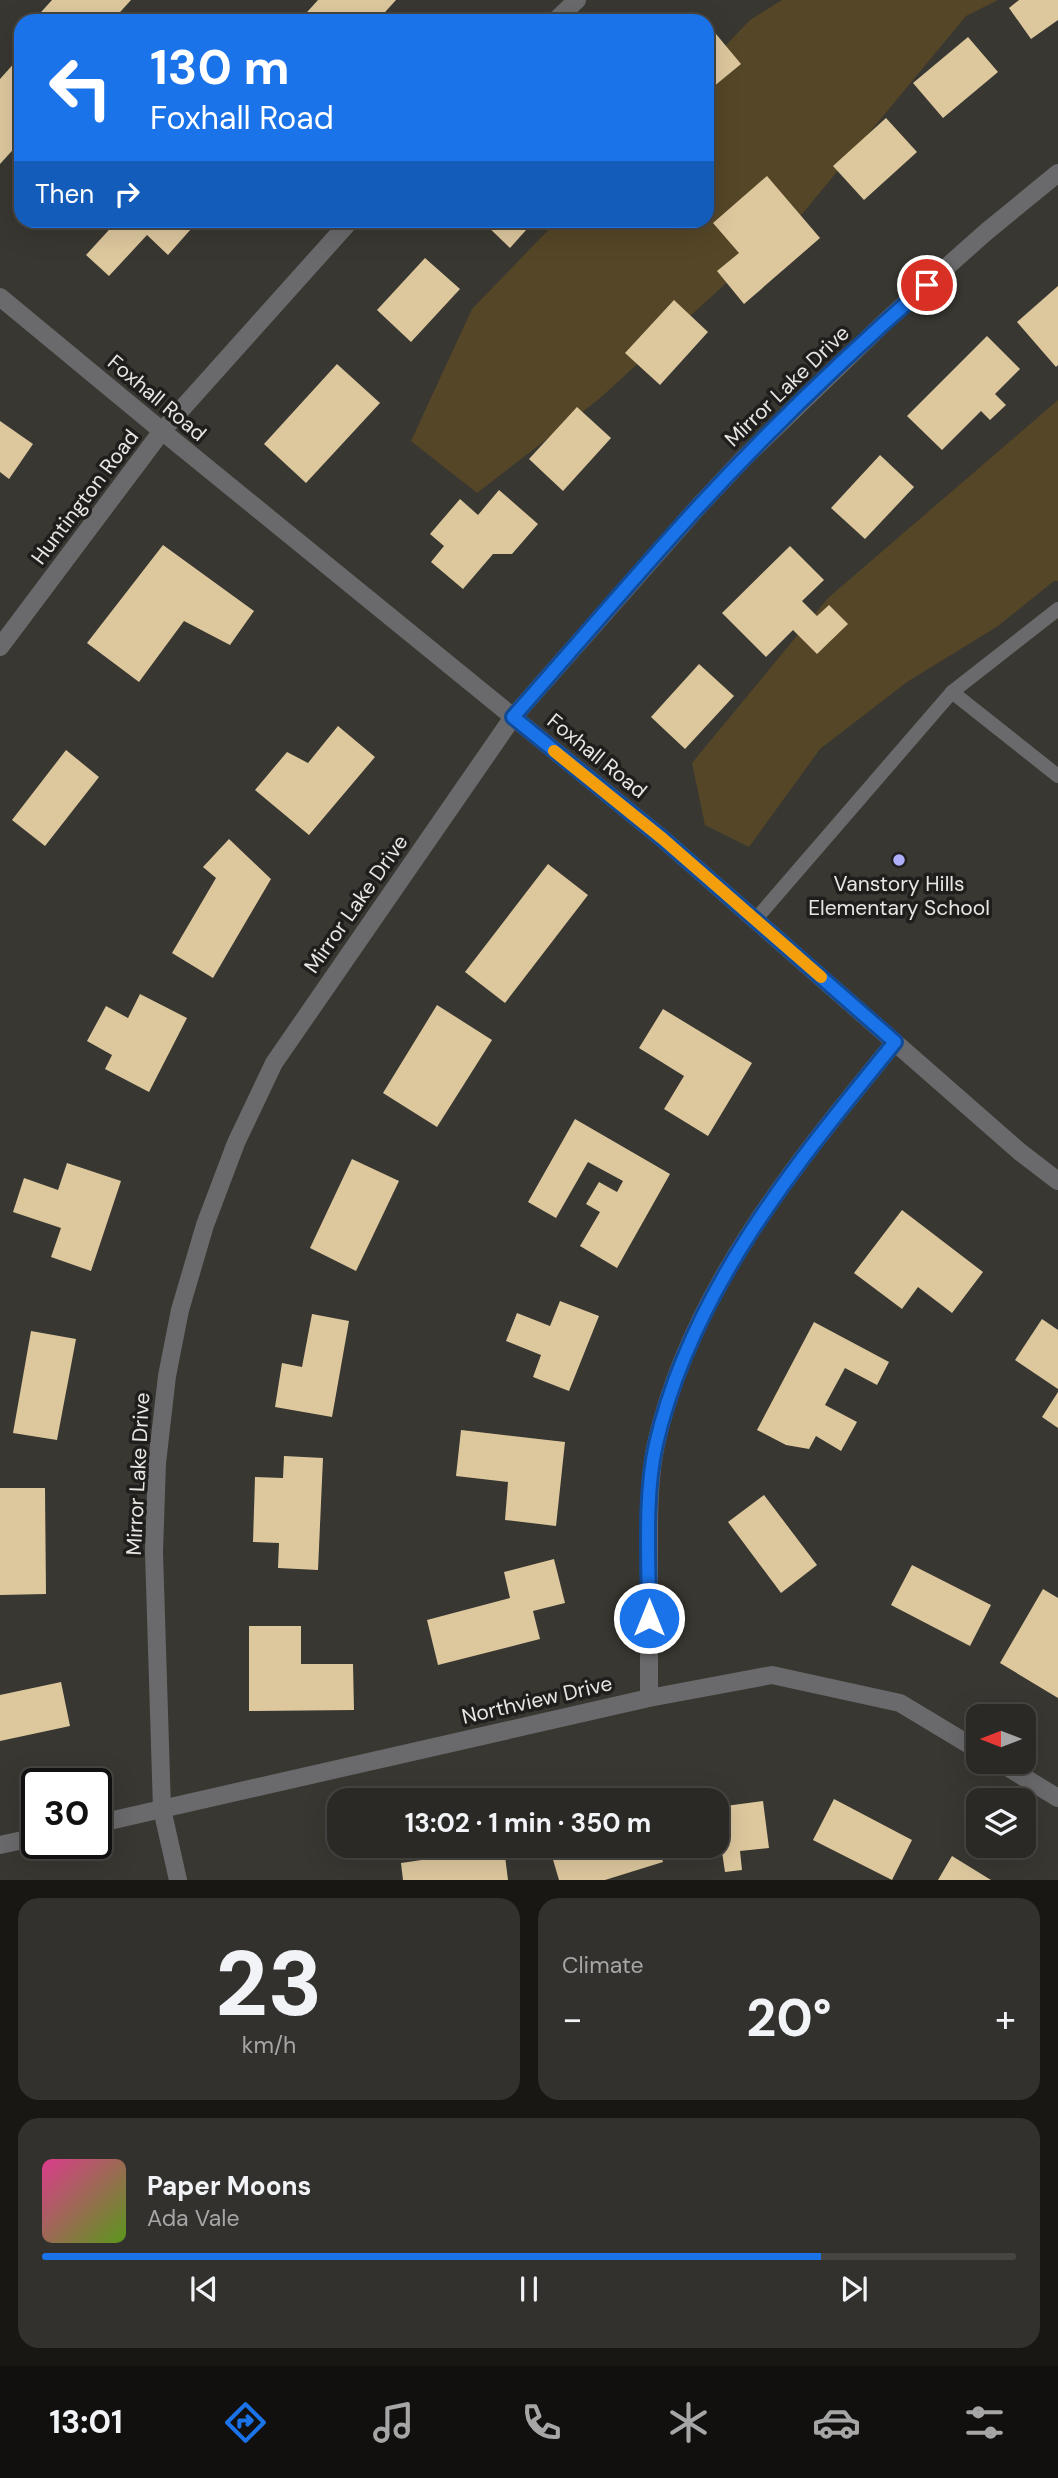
<!DOCTYPE html>
<meta charset="utf-8">
<style>
:root{--surface:#2b2925;--page:#33312d;--text:#f1f3f6;--muted:#a6a6a7;--line:#474542;--accent:#1a73e8}
body{margin:0;font-family:"DM Sans",sans-serif;background:var(--page);color:var(--text);height:100vh;display:flex;flex-direction:column;font-size:26px;white-space:nowrap}
*{box-sizing:border-box;margin:0}
p{font-size:23px;color:var(--muted)}
.icon{flex:none;width:38px;height:38px;fill:none;stroke:currentColor;stroke-width:2;stroke-linecap:round;stroke-linejoin:round}
.map{position:relative;height:1880px;overflow:hidden}
.details{display:flex;flex-direction:column;gap:18px;padding:18px;background:#181714;flex:1}
.details>*{flex:none}
.top-card{position:absolute;left:14px;top:14px;width:700px;height:214px;border-radius:21px;box-shadow:0 7px 28px #0002,0 0 0 2px var(--line);background:#1a73e8;color:#fff;overflow:hidden}
.needle{width:46px;rotate:270deg}
.controls{position:absolute;left:966px;top:1704px;display:grid;gap:14px}
.controls a{display:grid;place-items:center;width:70px;height:70px;border-radius:14px;background:var(--surface);box-shadow:0 7px 28px #0002,0 0 0 2px var(--line);font-size:35px}
.speed{position:absolute;left:21px;top:1768px;display:flex;gap:14px;font-size:35px;font-weight:700;text-align:center}
.speed>*{display:grid;place-content:center;width:91px;height:91px;border-radius:50%;background:var(--surface);box-shadow:0 7px 28px #0002,0 0 0 2px var(--line);line-height:1}
.speed .limit{border:4px solid #111;border-radius:10px;background:#fff;color:#111}
.pin{position:absolute;display:grid;place-items:center;width:60px;height:60px;color:#fff;margin:-30px;border:4px solid #fff;border-radius:50%;box-shadow:0 2px 7px #0007}
.me{position:absolute;width:77px;margin:-38px;rotate:0deg;stroke-linejoin:round;filter:drop-shadow(0 0 5px #0008)}
.turn{display:flex;align-items:center;gap:24px;height:147px;padding:0 21px;font-size:32px}
.turn .icon{width:91px;height:91px;stroke-width:2.5}
.turn b{display:block;font-size:49px;line-height:60px}
.then{display:flex;align-items:center;height:66px;padding:0 21px;background:#0003;gap:14px;font-size:26px}
.big{font-size:52px;font-weight:700;line-height:1.1}
.details .widget{flex:1;display:flex;flex-direction:column;justify-content:center;gap:10px;min-width:0;padding:0 24px;border-radius:21px;background:var(--page)}
.details .dial{align-items:center;gap:0}
.dial b{font-size:91px;line-height:1}
.song{display:flex;align-items:center;gap:21px}
.cover{width:84px;height:84px;border-radius:10px;background:linear-gradient(135deg,hsl(330 70% 55%),hsl(90 70% 35%))}
.played{height:7px;border-radius:4px;background:linear-gradient(90deg,var(--accent) 80%,var(--line) 80%)}
.keys{display:flex;justify-content:space-around;direction:ltr}
.heat{display:flex;justify-content:space-between;align-items:center;font-size:38px;direction:ltr}
.details .tiles{flex:1;display:grid;gap:18px;grid-template-columns:1fr 1fr}
.widget:last-child{grid-column:span 2}
.trip{position:absolute;left:327px;top:1788px;width:402px;height:70px;border-radius:21px;background:var(--surface);box-shadow:0 7px 28px #0002,0 0 0 2px var(--line);font-weight:700;line-height:70px;text-align:center}
.dock{display:flex;height:112px;justify-content:space-around;align-items:center;background:#11100f;color:var(--muted)}
.dock .icon{width:49px;height:49px}
.dock .on{color:var(--accent)}
.dock b{font-size:32px;color:var(--text)}
.map>svg:first-child{display:block}
.green{fill:#554627}
.building{fill:#ddc89e}
.lines{fill:none;stroke-linecap:round;stroke-linejoin:round}
.service{stroke:#6a6a6c;stroke-width:14}
.minor{stroke:#6a6a6c;stroke-width:18}
.route-casing{stroke:#114b97;stroke-width:18}
.route{stroke:#1a73e8;stroke-width:12}
.slow{stroke:#f59e0b;stroke-width:12}
.poi-dot{fill:#afaefa;stroke:#1f1e1c;stroke-width:2.5}
.labels{text-anchor:middle;stroke-width:7;stroke-linejoin:round;paint-order:stroke}
.street-label{font-size:21px;fill:#e7e6e2;stroke:#1f1e1c}
.poi-label{font-size:21px;fill:#e7e6e2;stroke:#1f1e1c}
</style>
<div class="map">
<svg width="1058" height="1880" viewBox="0 0 1058 1880">
<rect width="100%" height="100%" fill="#393731"/>
<!-- green -->
<g class="green">
<polygon points="782,0 998,0 966,16 802,214 599,399 477,493 411,441 472,309 557,221 707,220 707,65 750,20"/>
<polygon points="1058,400 1058,581 1054,581 998,626 907,682 820,749 749,847 705,825 692,763 828,598"/>
</g>
<!-- building -->
<g class="building">
<polygon points="52,0 131,0 112,21 33,21"/>
<polygon points="318,0 396,0 377,21 299,21"/>
<polygon points="1019,0 1058,0 1058,20 1031,39 1009,8"/>
<polygon points="711,28 741,64 707,92 707,31"/>
<polygon points="968,37 998,72 943,118 913,83"/>
<polygon points="17,60 21,64 21,141 0,164 0,79"/>
<polygon points="886,118 917,152 864,200 833,166"/>
<polygon points="767,176 820,238 744,304 717,271 739,253 713,223"/>
<polygon points="118,220 199,220 168,255 147,235 109,276 86,255"/>
<polygon points="481,220 535,220 510,248"/>
<polygon points="425,258 460,289 411,342 377,310"/>
<polygon points="1058,286 1058,365 1056,367 1017,322"/>
<polygon points="674,300 708,332 660,385 625,353"/>
<polygon points="987,336 1020,369 995,394 1006,405 990,420 981,411 942,450 907,416"/>
<polygon points="337,364 380,403 306,483 264,444"/>
<polygon points="577,407 611,438 563,491 529,459"/>
<polygon points="0,421 33,444 9,479 0,472"/>
<polygon points="880,455 914,487 865,539 831,508"/>
<polygon points="499,490 538,524 512,554 493,554 463,589 431,562 444,546 430,534 460,499 478,515"/>
<polygon points="163,545 254,611 230,645 184,621 139,682 87,643"/>
<polygon points="790,546 824,580 802,601 817,616 829,605 848,624 817,654 793,630 766,657 722,613"/>
<polygon points="699,664 734,696 685,749 651,717"/>
<polygon points="338,726 375,757 309,835 255,790 287,752 308,763"/>
<polygon points="66,750 99,777 45,846 12,820"/>
<polygon points="229,839 271,879 213,978 172,953 216,878 203,867"/>
<polygon points="548,864 588,895 505,1003 465,972"/>
<polygon points="140,994 187,1018 149,1092 105,1069 112,1055 87,1041 106,1006 128,1018"/>
<polygon points="437,1005 492,1040 437,1127 383,1093"/>
<polygon points="663,1009 752,1063 708,1136 664,1109 684,1076 639,1048"/>
<polygon points="575,1119 670,1174 617,1268 580,1246 600,1212 586,1204 599,1182 617,1192 623,1181 588,1162 556,1218 528,1202"/>
<polygon points="352,1159 399,1181 356,1271 310,1248"/>
<polygon points="67,1163 121,1181 91,1271 51,1257 61,1228 13,1212 24,1178 58,1190"/>
<polygon points="902,1210 983,1272 952,1313 918,1287 902,1309 854,1273"/>
<polygon points="560,1301 599,1316 569,1391 533,1377 541,1355 506,1341 517,1313 550,1326"/>
<polygon points="312,1314 349,1321 332,1417 275,1407 282,1363 302,1367"/>
<polygon points="1042,1319 1058,1330 1058,1389 1015,1360"/>
<polygon points="814,1322 889,1362 877,1385 845,1368 825,1405 857,1422 841,1451 816,1436 809,1449 786,1445 757,1430"/>
<polygon points="31,1331 76,1339 57,1440 13,1433"/>
<polygon points="1058,1392 1058,1428 1042,1417"/>
<polygon points="461,1430 565,1442 556,1526 505,1520 508,1482 456,1476"/>
<polygon points="284,1456 323,1458 318,1570 278,1568 279,1543 253,1542 255,1477 283,1478"/>
<polygon points="0,1488 45,1488 46,1594 0,1595"/>
<polygon points="764,1495 817,1565 781,1593 728,1522"/>
<polygon points="554,1559 565,1603 533,1611 540,1639 438,1665 427,1620 510,1598 504,1572"/>
<polygon points="912,1565 991,1605 970,1646 891,1605"/>
<polygon points="1043,1589 1058,1598 1058,1698 1000,1663"/>
<polygon points="249,1626 301,1626 301,1664 353,1664 354,1710 249,1711"/>
<polygon points="61,1682 70,1726 0,1741 0,1695"/>
<polygon points="834,1799 912,1840 892,1880 813,1840"/>
<polygon points="763,1801 769,1848 740,1851 742,1870 725,1872 722,1852 684,1857 683,1846 718,1846 718,1807"/>
<polygon points="549,1846 658,1846 663,1862 605,1880 559,1880"/>
<polygon points="504,1848 508,1880 403,1880 401,1863"/>
<polygon points="952,1856 991,1880 938,1880"/>
</g>
<g class="lines">
<!-- service -->
<g class="service">
<polyline points="952,692 1058,776"/>
<polyline points="755,920 952,692 1058,609"/>
</g>
<!-- minor -->
<g class="minor">
<polyline points="555,21 577,0"/>
<polyline points="0,297 162,431 663,839 1020,1152 1058,1181"/>
<polyline points="0,647 162,431 351,220"/>
<path d="M649 1698C649 1652 649 1606 649 1560 649 1522 648 1481 656 1444 691 1289 797 1162 895 1042"/>
<polyline points="999,1762 1058,1798"/>
<polyline points="96,1824 649,1698 772,1675 900,1703 978,1750"/>
<polyline points="0,1845 37,1837"/>
<polyline points="178,1880 162,1809 154,1552 157,1463 167,1376 180,1310 205,1225 236,1143 274,1063 513,717 699,506 744,458 887,320 986,232 1058,173"/>
</g>
</g>
<g class="lines">
<defs>
<path id="route" d="M649 1618C649 1564 644 1496 656 1444 692 1289 797 1162 895 1042L663 839 513 717C575 647 636 575 699 506 770 429 848 354 927 285"/>
</defs>
<!-- route casing -->
<use href="#route" class="route-casing"/>
<!-- route -->
<use href="#route" class="route"/>
<!-- slow -->
<polyline class="slow" points="554,751 663,839 821,977"/>
</g>
<!-- markers -->
<circle class="poi-dot" cx="899" cy="860" r="7"/>
<g class="labels">
<!-- street labels -->
<g class="street-label">
<text transform="translate(787 386) rotate(-44)" y="7">Mirror Lake Drive</text>
<text transform="translate(157 398) rotate(40)" y="7">Foxhall Road</text>
<text transform="translate(85 497) rotate(-53)" y="7">Huntington Road</text>
<text transform="translate(597 756) rotate(39)" y="7">Foxhall Road</text>
<text transform="translate(356 904) rotate(-55)" y="7">Mirror Lake Drive</text>
<text transform="translate(138 1474) rotate(-87)" y="7">Mirror Lake Drive</text>
<text transform="translate(537 1700) rotate(-13)" y="7">Northview Drive</text>
</g>
<!-- poi labels -->
<g class="poi-label">
<text x="899" y="891">Vanstory Hills<tspan x="899" dy="24">Elementary School</tspan></text>
</g>
</g>
</svg>
<div class="controls">
<a><svg class="needle" viewBox="-14 -14 28 28"><path d="M0-13l5 13h-10z" fill="#e53935"/><path d="M0 13l5-13h-10z" fill="#a6a6a7"/></svg></a>
<a><svg class="icon" aria-label="layers" viewBox="0 0 24 24"><path d="M12 4l9 5-9 5-9-5zM3 14l9 5 9-5"/></svg></a>
</div>
<div class="speed"><div class="limit">30</div></div>
<div class="pin" style="left:927px;top:285px;background:#d93025"><svg class="icon" aria-label="arrive" viewBox="0 0 24 24"><path d="M6 21V4h12l-3 4 3 4H6"/></svg></div>
<svg class="me" style="left:649px;top:1618px" viewBox="-20 -20 40 40"><circle r="17" fill="#1a73e8" stroke="#fff" stroke-width="3"/><path d="M0-11L8 9 0 5-8 9z" fill="#fff"/></svg>
<div class="trip">13:02 · 1 min · 350 m</div>
<div class="top-card">
<div class="turn"><svg class="icon" aria-label="left" viewBox="0 0 24 24"><path d="M17 20v-9H6M10 6l-5 5 5 5"/></svg><div><b>130 m</b>Foxhall Road</div></div>
<div class="then">Then<svg class="icon" aria-label="right" viewBox="0 0 24 24"><path d="M7 20v-9h11M14 6l5 5-5 5"/></svg></div>
</div>
</div>
<section class="details">
<div class="tiles">
<div class="widget dial"><b>23</b><p>km/h</p></div>
<div class="widget"><p>Climate</p>
<div class="heat"><a>−</a><b class="big">20°</b><a>+</a></div>
</div>
<div class="widget">
<div class="song"><i class="cover"></i><div><b>Paper Moons</b><p>Ada Vale</p></div></div>
<div class="played"></div>
<div class="keys"><svg class="icon" aria-label="previous" viewBox="0 0 24 24"><path d="M18 5L8 12l10 7zM5 5v14"/></svg><svg class="icon" aria-label="pause" viewBox="0 0 24 24"><path d="M8 5v14M16 5v14"/></svg><svg class="icon" aria-label="next" viewBox="0 0 24 24"><path d="M6 5l10 7-10 7zM19 5v14"/></svg></div>
</div>
</div>
</section>
<nav class="dock">
<b>13:01</b>
<svg class="icon on" aria-label="directions" viewBox="0 0 24 24"><path d="M12 3l9 9-9 9-9-9zM9 14v-3h6M13 9l2 2-2 2"/></svg>
<svg class="icon" aria-label="music" viewBox="0 0 24 24"><path d="M9 18V5l10-2v13"/><circle cx="6" cy="18" r="3"/><circle cx="16" cy="16" r="3"/></svg>
<svg class="icon" aria-label="phone" viewBox="0 0 24 24"><path d="M5 4h4l2 5-3 2q2 4 5 5l2-3 5 2v4C11 20 4 13 5 4z"/></svg>
<svg class="icon" aria-label="climate" viewBox="0 0 24 24"><path d="M12 3v18M4 7l16 10M4 17L20 7"/></svg>
<svg class="icon" aria-label="car" viewBox="0 0 24 24"><path d="M5 17H2v-5l4-1 3-4h7l3 4 3 1v5h-3M9 17h6M6 11h13"/><circle cx="7" cy="17" r="2"/><circle cx="17" cy="17" r="2"/></svg>
<svg class="icon" aria-label="filters" viewBox="0 0 24 24"><path d="M4 7h16M4 17h16"/><circle cx="9" cy="7" r="2"/><circle cx="15" cy="17" r="2"/></svg>
</nav>
